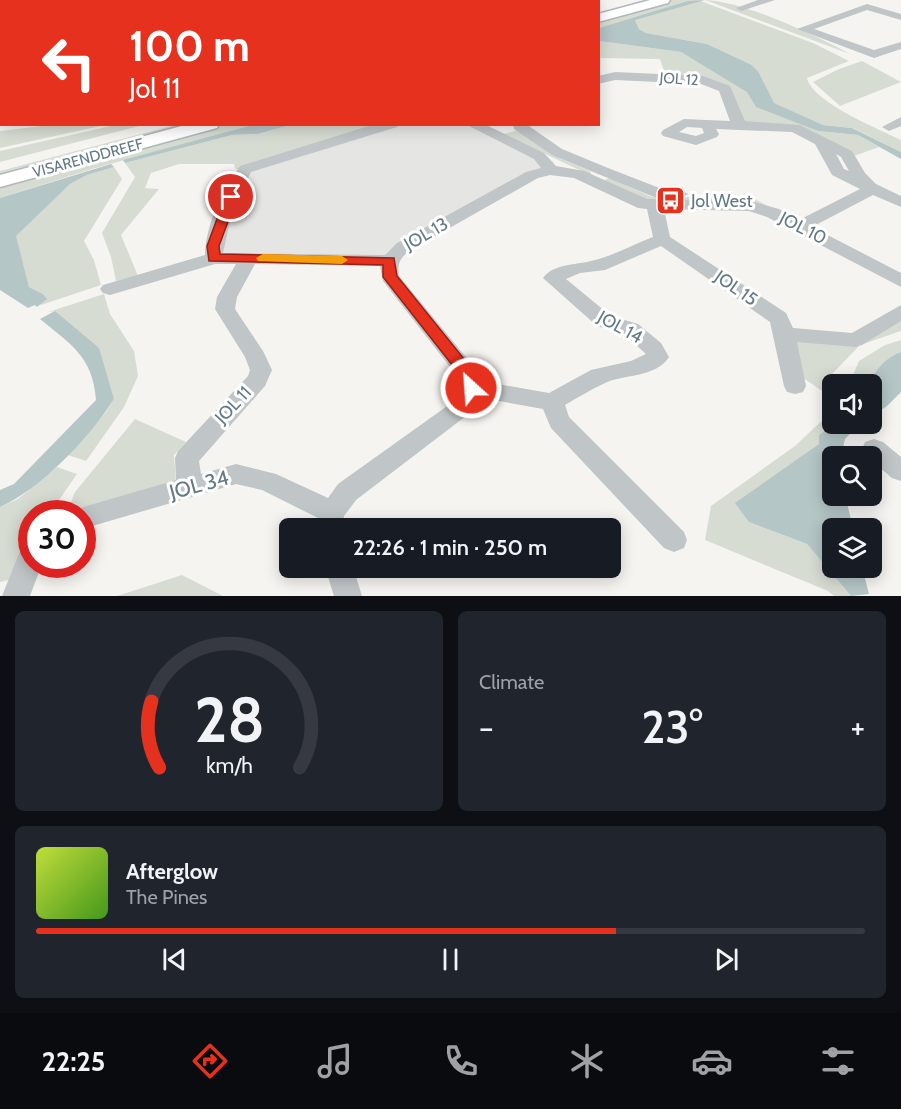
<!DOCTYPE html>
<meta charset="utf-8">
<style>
:root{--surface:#171b24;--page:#20242c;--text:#f1f3f6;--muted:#9ea1a6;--line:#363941;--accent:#e7311f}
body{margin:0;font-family:Cabin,sans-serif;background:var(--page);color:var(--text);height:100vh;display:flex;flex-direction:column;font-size:22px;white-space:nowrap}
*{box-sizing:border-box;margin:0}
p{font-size:20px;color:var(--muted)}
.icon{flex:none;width:33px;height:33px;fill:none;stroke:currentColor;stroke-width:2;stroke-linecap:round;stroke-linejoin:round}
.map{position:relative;height:596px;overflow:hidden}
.sheet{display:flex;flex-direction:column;gap:15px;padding:15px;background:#0d0f14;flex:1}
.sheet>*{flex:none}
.hud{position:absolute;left:0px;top:0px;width:600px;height:126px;box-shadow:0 3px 15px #0003;background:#e7311f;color:#fff;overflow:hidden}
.tools{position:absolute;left:822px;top:374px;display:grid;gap:12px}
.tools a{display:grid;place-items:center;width:60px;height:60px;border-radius:9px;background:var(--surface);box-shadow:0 3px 15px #0003;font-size:30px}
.speed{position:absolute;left:18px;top:500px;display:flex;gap:12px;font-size:30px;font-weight:700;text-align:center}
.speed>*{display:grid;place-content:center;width:78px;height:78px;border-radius:50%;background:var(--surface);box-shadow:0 3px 15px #0003;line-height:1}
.speed .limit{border:9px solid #d22;background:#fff;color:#111}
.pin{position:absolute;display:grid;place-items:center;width:51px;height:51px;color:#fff;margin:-26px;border:3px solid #fff;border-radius:50%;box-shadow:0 2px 6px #0007}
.me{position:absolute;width:66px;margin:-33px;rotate:334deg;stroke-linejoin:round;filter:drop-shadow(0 0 4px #0008)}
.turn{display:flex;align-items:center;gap:21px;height:126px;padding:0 30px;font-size:27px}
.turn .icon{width:78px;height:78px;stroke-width:2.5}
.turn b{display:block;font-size:42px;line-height:51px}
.big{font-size:45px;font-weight:600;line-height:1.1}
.sheet .card{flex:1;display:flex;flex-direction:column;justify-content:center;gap:9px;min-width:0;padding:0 21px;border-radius:9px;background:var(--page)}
.sheet .dial{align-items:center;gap:0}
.dial svg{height:156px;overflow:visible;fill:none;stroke:var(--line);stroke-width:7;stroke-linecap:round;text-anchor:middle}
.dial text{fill:var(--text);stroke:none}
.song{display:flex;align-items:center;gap:18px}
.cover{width:72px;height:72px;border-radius:9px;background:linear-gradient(135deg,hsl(70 70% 55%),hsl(100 70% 35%))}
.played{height:6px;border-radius:3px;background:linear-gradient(90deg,var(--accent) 70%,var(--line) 70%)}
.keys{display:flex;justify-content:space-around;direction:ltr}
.heat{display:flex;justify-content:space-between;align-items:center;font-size:33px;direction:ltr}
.sheet .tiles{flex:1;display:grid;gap:15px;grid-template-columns:1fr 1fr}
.card:last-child{grid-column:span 2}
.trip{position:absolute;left:279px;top:518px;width:342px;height:60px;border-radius:9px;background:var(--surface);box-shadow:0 3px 15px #0003;font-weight:600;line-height:60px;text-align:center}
.dock{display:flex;height:96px;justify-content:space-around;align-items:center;background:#090b0e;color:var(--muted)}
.dock .icon{width:42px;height:42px}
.dock .selected{color:var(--accent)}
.dock b{font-size:27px;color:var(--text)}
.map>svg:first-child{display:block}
.built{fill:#e5e6e4}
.green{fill:#d7dcd2}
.water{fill:#b5c6c7}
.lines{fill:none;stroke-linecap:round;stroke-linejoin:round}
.major-casing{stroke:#b1b7ba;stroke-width:3}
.minor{fill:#c0c5c7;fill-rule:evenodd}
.major{fill:#fff;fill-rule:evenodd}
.route{fill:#e7311f;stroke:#962014;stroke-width:1.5}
.slow{fill:#f59e0b}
.labels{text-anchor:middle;stroke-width:6;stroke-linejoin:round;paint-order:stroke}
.far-street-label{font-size:15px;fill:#637983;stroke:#fff}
.poi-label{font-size:18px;fill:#637983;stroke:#fff;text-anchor:start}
.street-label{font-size:18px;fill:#637983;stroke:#fff}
.near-street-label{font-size:21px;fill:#637983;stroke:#fff}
</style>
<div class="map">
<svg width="901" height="596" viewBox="0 0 901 596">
<rect width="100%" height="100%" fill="#f5f4f1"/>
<!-- built -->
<g class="built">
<polygon points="0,0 538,0 2,2 0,43"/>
<polygon points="390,125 474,125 554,162 387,261 212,262 245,168"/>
</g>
<!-- green -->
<g class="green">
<path d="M672 0H698L813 43 849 61 807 78C812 102 879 129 901 140V152L853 128 823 125 773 103 758 71 752 65 707 44 646 33 639 29 634 18 599 28 598 20Z"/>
<path d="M705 0C743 1 815 35 850 54Z"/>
<polygon points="599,41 681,52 818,131 858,135 879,147 854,156 792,126 746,124 727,89 666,77 660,59 599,58"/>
<polygon points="862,61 901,82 840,106 813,82 839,69"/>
<polygon points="120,124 143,125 0,162 0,151"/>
<polygon points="51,125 105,125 0,148 0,131"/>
<polygon points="175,125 196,125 0,178 0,171"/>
<polygon points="219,125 252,125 92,169 0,198 0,185"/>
<polygon points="290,125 381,125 240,169 235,169 234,164 179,164 151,173 145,188 159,189 121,235 138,276 116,281 111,257 102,233 135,177 125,163 232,135 258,134"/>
<polygon points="519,130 561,159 590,171 592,176 503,134"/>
<polygon points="114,167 122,179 84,241 94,260 101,285 41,305 40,303 46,299 43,294 29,287 15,236 70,184 87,175"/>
<polygon points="609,178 652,197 751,197 773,209 647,201 603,181"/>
<polygon points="104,294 110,314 134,351 138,376 124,407 86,461 68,455 106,412 114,399 56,311 48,312"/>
<polygon points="901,320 901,331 860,345 833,373 822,391 799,375 791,338 845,343"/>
<path d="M901 340V352C885 357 876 370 868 384H849L859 361 885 345Z"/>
<polygon points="832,411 832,423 835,423 819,435 819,444 812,449 749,522 807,544 851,596 834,596 828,591 705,540 711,506 795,446"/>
<polygon points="135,419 186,442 174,455 176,484 67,513 75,492"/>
<polygon points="57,467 77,474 50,513 32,513 31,537 24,547 13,579 0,582 0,507 18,499"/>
<polygon points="182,575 223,596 117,596"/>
</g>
<!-- water -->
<g class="water">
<polygon points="705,0 635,20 639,29 646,33 707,44 752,65 758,71 774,103 823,125 852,128 901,152 901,159 858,135 818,131 756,107 747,92 681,52 599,41 599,28 688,1"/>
<polygon points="252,125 290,125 258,134 232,135 125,163 123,160"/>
<polygon points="111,164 114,167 87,175 70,184 16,236 29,287 43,294 47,299 37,307 35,305 28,308 0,290 0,198"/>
<path d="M55 311 99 348 114 399C90 437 41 489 0 507V490L14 484 96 400C93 356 70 344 40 319Z"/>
<path d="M901 352V392L887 406 872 416V384H868C876 370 885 357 901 352Z"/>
<polygon points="835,423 860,423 845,439 842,452 838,456 832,456 832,495 845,495 853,528 832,528 832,567 862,567 869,594 851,596 807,544 749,522 735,503 819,444 819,435"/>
</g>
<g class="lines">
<defs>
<g id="major">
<polygon points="650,0 670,0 668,3 598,22 598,14"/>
<polygon points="189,124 219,124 217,128 0,187 0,175"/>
</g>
</defs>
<!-- major casing -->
<use href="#major" class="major-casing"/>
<!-- minor -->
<g class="minor">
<polygon points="42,0 53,0 41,2"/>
<polygon points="105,0 115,0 116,2 106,2"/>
<polygon points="307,0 323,0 306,2"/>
<polygon points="471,0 483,0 484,2 472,2"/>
<polygon points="758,0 775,0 741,11 736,8"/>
<polygon points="867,4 901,14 901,20 867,10 814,29 874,50 901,42 901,49 874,58 797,29"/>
<rect x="0" y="35" width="2" height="6"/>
<path d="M615 72 703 76 730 86 745 121 800 125 852 151 865 173 876 184 901 196V207L873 195 812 227 901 273V287L767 217 749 211 664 209 670 237 786 313 793 328 852 333 901 305V321L862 345 855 347 797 342 806 386 803 392 795 394 787 392 784 386 770 322 661 246 605 270 580 273 566 279 611 316 638 324 661 343 669 357C656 378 622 374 603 384 590 390 577 398 565 405L569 417 684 532 687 540 684 548 674 552 664 548 551 428 543 409 477 397 466 416 356 500 344 516 342 528H316L318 518 262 490 236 484 82 529V513H71L73 510 176 480 175 458 178 451 248 376 250 370 245 357 215 309 217 297 236 264H215L110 295 103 293 100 289 103 285 205 255C206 224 222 191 240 166L375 124H399L397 127 251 172 232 212 223 253 385 255 397 243 526 172 541 168 534 159 465 124H484L544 153 556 166 584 171 647 199 750 201 779 209 799 220 860 189 832 175 815 144 792 132 716 129 719 134 717 137 696 145 663 136 661 133 663 130 684 119 730 121 719 91 701 84 615 80 598 84V76ZM687 127 702 128 704 133 696 136 679 132ZM836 154 841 157 849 171 844 169ZM550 175 574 178 638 208 647 209 653 237C634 244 615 255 595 260 580 265 553 263 543 278L597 326 624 334 646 354 631 361 591 370 549 393 480 381 475 368 399 276C397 264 400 258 409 251L538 178ZM255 264 380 266 383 281 457 376 460 388 450 404 338 484 328 498 276 474 236 464 201 474 199 461 265 386 272 370 263 351 235 309 237 297Z"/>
<polygon points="901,117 901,126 889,131 882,127"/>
<polygon points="513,124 526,124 562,149 608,168 662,189 680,189 688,194 680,199 654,197 552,155 514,129"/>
<polygon points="874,439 883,442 901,457 901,481 892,478 872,461 872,456 865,456 862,449 865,442"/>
<polygon points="32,543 32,564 42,564 30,596 2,596 22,546"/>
<polygon points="325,567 353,567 362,596 334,596"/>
</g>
<!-- major -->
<use href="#major" class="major"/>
</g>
<!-- route -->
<polygon class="route" points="231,194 237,197 219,246 220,254 394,258 397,276 473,370 479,388 476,393 465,393 460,375 383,277 383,265 209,261 207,246 225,197"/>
<!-- slow -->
<polygon class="slow" points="263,254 342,256 348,260 342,264 258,261 256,258"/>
<!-- icons -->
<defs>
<symbol id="bus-square" viewBox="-11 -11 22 22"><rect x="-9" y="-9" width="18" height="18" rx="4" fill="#e7311f" stroke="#fff"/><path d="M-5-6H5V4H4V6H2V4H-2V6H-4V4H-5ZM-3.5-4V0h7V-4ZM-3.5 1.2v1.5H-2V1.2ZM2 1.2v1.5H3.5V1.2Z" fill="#fff"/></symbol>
</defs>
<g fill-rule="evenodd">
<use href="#bus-square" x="654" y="184" width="33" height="33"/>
</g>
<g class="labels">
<!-- far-street labels -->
<g class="far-street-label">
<text transform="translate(679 79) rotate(4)" y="5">JOL 12</text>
<text transform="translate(88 158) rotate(-15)" y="5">VISARENDDREEF</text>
</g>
<!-- poi labels -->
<g class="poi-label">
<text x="691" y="207">Jol West</text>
</g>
<!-- street labels -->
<g class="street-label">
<text transform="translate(803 228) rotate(27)" y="6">JOL 10</text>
<text transform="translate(426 234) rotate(-30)" y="6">JOL 13</text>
<text transform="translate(736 288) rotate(35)" y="6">JOL 15</text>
<text transform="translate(620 327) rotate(29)" y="6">JOL 14</text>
<text transform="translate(233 405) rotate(-47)" y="6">JOL 11</text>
</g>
<!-- near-street labels -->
<g class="near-street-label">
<text transform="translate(199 485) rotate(-15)" y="7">JOL 34</text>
</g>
</g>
</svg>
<div class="tools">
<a><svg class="icon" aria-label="sound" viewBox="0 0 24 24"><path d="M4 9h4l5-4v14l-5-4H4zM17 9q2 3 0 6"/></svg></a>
<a><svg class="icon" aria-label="search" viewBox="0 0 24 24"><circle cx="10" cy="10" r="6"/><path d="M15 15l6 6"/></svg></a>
<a><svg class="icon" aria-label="layers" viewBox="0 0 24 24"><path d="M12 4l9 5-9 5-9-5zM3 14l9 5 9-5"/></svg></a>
</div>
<div class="speed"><div class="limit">30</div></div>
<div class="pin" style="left:231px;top:197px;background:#d93025"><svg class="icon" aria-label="arrive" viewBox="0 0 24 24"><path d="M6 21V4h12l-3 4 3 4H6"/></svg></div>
<svg class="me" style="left:471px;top:388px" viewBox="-20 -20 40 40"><circle r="17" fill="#e7311f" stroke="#fff" stroke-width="3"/><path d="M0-11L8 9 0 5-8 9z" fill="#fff"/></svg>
<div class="trip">22:26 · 1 min · 250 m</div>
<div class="hud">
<div class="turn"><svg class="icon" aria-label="left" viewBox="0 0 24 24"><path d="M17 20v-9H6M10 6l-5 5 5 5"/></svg><div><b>100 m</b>Jol 11</div></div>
</div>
</div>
<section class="sheet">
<div class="tiles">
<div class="card dial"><svg viewBox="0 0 100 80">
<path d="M14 69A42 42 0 1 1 86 69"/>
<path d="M14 69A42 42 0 0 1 10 35" stroke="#e7311f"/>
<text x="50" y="56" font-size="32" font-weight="700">28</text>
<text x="50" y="72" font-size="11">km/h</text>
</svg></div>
<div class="card"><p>Climate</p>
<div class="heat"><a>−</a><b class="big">23°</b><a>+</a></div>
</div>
<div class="card">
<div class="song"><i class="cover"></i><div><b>Afterglow</b><p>The Pines</p></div></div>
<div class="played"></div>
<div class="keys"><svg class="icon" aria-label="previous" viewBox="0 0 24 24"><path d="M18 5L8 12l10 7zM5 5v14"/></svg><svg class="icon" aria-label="pause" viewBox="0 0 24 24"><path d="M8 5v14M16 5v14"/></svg><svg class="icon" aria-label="next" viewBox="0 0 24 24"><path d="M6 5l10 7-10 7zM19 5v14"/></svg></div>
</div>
</div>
</section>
<nav class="dock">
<b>22:25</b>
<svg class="icon selected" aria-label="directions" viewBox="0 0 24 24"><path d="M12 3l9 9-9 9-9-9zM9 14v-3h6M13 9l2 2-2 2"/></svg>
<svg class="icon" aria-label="music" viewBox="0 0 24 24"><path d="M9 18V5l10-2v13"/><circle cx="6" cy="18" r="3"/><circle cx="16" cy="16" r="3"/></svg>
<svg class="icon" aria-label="phone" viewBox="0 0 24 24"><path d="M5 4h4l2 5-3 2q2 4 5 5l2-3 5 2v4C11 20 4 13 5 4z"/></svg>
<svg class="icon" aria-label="climate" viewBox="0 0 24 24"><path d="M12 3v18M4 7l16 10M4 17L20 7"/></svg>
<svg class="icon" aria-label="car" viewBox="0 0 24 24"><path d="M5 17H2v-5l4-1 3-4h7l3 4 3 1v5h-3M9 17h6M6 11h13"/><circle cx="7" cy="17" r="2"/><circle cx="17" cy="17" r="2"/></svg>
<svg class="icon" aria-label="filters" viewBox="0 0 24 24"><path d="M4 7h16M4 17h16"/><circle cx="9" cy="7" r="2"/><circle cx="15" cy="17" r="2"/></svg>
</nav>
